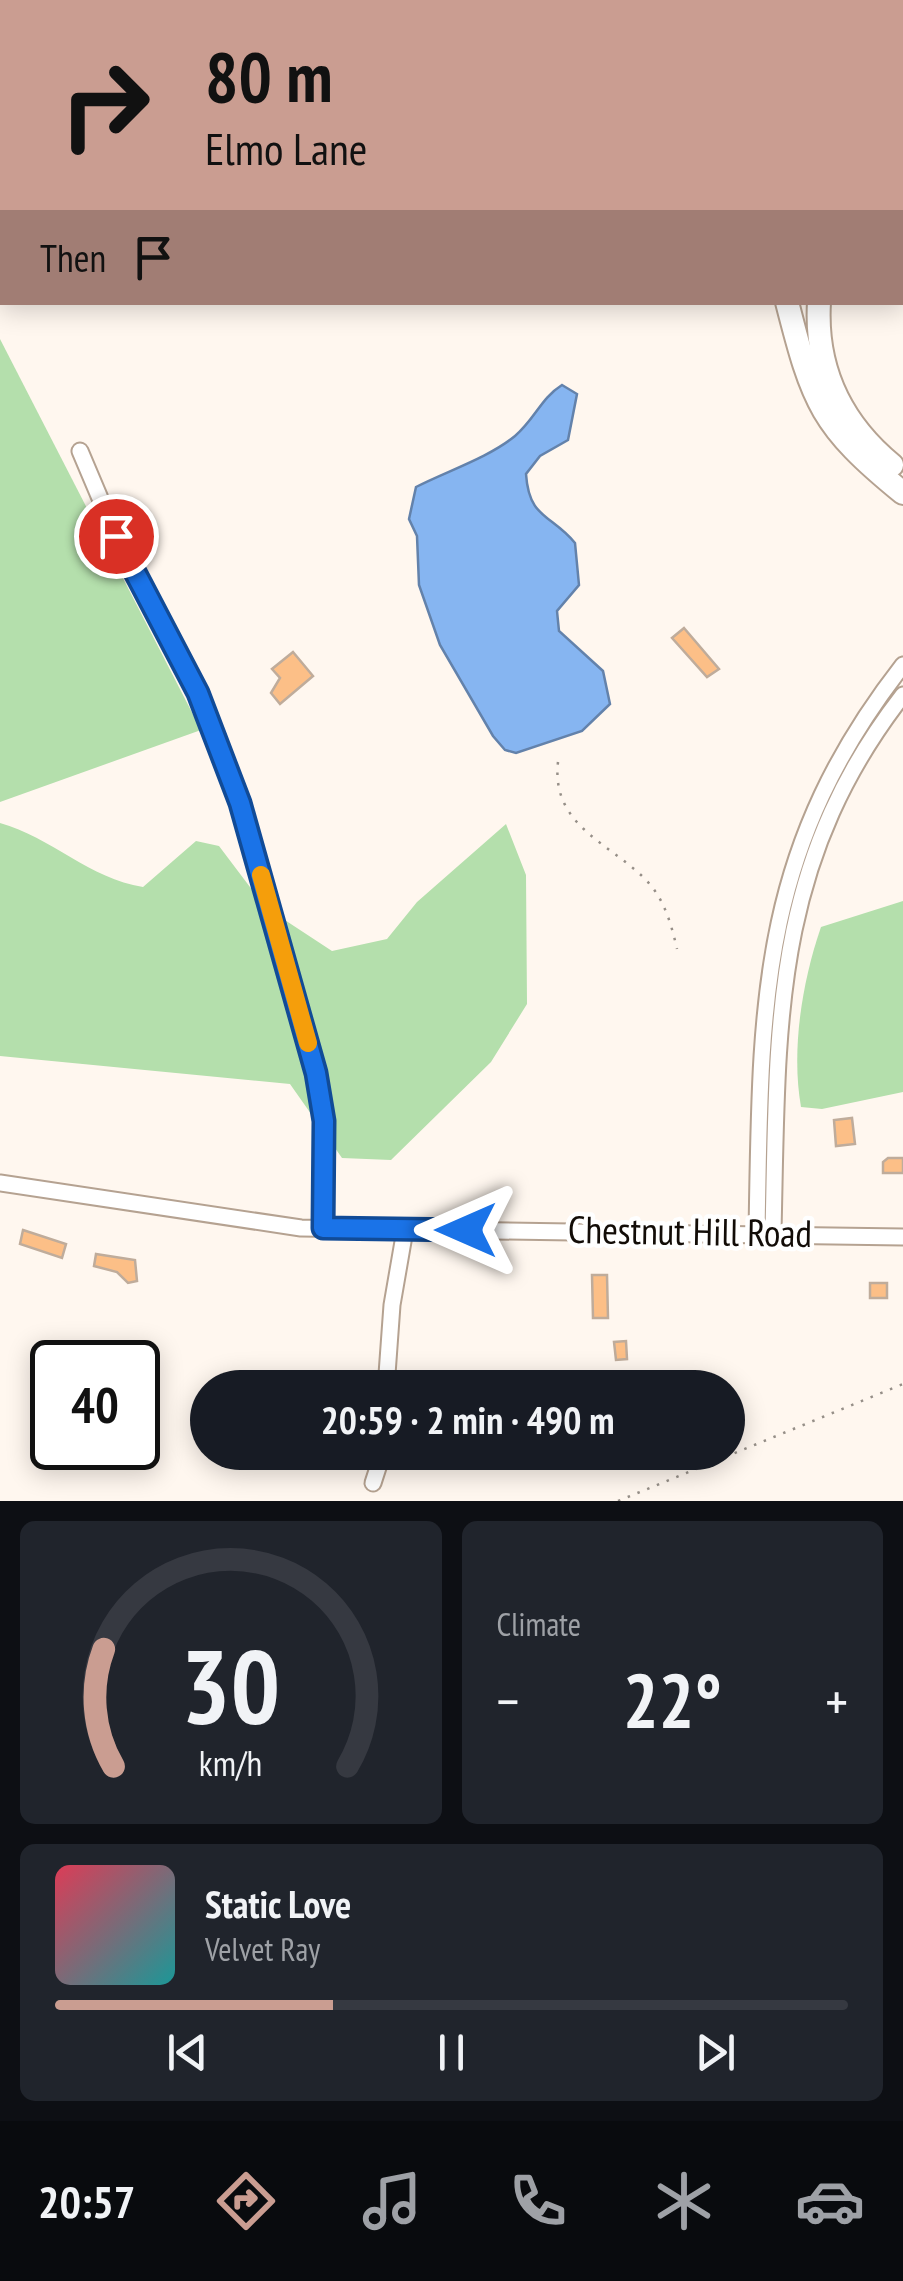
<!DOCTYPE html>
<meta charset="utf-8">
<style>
:root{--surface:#171b24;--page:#20242c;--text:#f1f3f6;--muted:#9ea1a6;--line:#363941;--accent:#ca9d91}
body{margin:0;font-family:"PT Sans Narrow",sans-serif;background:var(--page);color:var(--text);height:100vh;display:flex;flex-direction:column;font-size:38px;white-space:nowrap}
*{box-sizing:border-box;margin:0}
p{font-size:32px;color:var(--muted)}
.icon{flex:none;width:55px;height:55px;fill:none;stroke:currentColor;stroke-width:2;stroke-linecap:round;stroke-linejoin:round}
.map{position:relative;height:1501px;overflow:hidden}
.drawer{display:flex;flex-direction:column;gap:20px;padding:20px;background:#0d0f14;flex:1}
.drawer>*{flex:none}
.hud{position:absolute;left:0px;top:0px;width:905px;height:305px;box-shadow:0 5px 25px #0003;background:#ca9d91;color:#111;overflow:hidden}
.speed{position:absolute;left:30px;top:1340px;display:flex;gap:20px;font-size:50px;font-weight:700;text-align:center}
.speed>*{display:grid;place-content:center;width:130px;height:130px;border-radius:50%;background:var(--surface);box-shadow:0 5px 25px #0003;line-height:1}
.speed .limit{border:5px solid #111;border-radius:15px;background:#fff;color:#111}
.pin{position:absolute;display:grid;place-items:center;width:85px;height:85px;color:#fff;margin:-42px;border:5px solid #fff;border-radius:50%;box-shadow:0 2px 10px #0007}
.me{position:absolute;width:110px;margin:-55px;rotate:270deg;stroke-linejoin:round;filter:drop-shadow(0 0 8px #0008)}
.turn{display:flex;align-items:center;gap:35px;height:210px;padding:0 40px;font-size:45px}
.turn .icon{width:130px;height:130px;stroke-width:2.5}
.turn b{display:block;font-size:70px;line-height:85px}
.then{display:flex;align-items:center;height:95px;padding:0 40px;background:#0003;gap:20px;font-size:38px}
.big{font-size:75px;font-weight:800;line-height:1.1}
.drawer .tile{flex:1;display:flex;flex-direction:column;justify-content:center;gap:15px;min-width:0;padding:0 35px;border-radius:15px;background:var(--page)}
.drawer .dial{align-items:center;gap:0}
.dial svg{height:260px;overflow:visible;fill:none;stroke:var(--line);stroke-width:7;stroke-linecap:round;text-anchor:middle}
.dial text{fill:var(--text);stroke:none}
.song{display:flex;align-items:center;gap:30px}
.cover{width:120px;height:120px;border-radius:15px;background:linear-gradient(135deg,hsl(350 70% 55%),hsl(180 70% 35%))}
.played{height:10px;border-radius:5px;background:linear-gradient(90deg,var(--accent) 35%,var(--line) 35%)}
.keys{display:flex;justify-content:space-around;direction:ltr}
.heat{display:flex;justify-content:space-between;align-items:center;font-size:55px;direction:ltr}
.drawer .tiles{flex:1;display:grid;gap:20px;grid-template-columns:1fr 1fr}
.tile:last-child{grid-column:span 2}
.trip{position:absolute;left:190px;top:1370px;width:555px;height:100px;border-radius:50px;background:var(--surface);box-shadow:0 5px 25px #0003;font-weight:800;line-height:100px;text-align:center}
.menu{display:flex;height:160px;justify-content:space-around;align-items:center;background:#090b0e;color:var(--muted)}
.menu .icon{width:70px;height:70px}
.menu .selected{color:var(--accent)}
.menu b{font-size:45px;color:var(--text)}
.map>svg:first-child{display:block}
.green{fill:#b4dfac}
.water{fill:#86b5f1;stroke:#6382ab;stroke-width:2.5}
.building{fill:#fcbf87;stroke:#bfac9b;stroke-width:2.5}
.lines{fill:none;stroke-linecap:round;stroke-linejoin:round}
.minor-casing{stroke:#b5a291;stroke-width:19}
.highway-casing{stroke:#b5a291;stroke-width:26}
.path{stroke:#968f88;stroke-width:2.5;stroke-dasharray:2.5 8;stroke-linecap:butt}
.minor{stroke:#fff;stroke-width:15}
.highway{stroke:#fff;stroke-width:22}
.route-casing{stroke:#114b97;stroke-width:25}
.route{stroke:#1a73e8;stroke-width:18}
.slow{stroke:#f59e0b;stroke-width:18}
.labels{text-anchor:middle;stroke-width:9;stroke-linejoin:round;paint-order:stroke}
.street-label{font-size:38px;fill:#120c07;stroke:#fff}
</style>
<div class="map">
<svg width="903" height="1501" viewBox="0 0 903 1501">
<rect width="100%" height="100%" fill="#fff7ef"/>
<!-- green -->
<g class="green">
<polygon points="0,339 201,730 0,802"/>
<path d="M0 823C51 837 90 879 143 887L196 841 219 846 265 907 332 951 387 939 417 902 506 824 526 875 527 1004 491 1062 391 1160 342 1158 290 1084 0 1056Z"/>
<path d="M903 901V1092L822 1109 801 1107C791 1050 802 982 821 927Z"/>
</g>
<!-- water -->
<path class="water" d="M562 385 577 394 568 440 540 456 526 474C529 519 551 514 575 543L579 585 557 611 559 631 603 671 610 704 582 731 516 753 505 750 493 736 440 645 419 585 417 536 409 519 416 487C447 471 488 458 515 436 535 419 541 398 562 385Z"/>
<!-- building -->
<g class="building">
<polygon points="684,628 719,669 707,677 672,638"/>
<polygon points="293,652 313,676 280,704 271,693 280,678 272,669"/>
<polygon points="852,1118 855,1144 836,1146 834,1120"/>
<polygon points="888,1158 903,1158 903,1173 883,1173 883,1162"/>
<polygon points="23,1230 66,1244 62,1258 20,1244"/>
<polygon points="96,1254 135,1260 137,1281 128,1283 117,1272 94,1266"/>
<polygon points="592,1275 607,1275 608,1318 593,1318"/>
<rect x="870" y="1283" width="17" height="15"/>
<polygon points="626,1341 627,1359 616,1360 614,1342"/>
</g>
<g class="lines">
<defs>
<g id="minor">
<polyline points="80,451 116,536 198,693 240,803 316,1073 324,1121 323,1228"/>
<polyline points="0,1183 301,1228 903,1237"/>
<path d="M757 1232C761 1008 757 852 903 665"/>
<path d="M773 1232C778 1028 770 866 903 695"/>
<polyline points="386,1388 392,1305 405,1230"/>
<polyline points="373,1483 383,1452"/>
</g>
<g id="highway">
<polyline points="708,0 709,2"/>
<polyline points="902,186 903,186"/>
<path d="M787 302C813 404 821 426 903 493"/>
<path d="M819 302C815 369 841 423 892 465"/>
</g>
</defs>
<!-- minor casing -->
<use href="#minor" class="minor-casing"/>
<!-- highway casing -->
<use href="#highway" class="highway-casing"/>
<!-- path -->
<g class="path">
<path d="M558 762C551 825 608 842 645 879 664 898 671 923 677 949"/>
<polyline points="618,1501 903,1384"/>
</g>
<!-- minor -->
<use href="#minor" class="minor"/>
<!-- highway -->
<use href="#highway" class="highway"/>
</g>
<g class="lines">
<defs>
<polyline id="route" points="116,536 198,693 240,803 316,1073 324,1121 323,1228 466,1230"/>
</defs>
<!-- route casing -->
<use href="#route" class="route-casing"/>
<!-- route -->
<use href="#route" class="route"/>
<!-- slow -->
<polyline class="slow" points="261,875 308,1043"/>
</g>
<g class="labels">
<!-- street labels -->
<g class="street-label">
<text transform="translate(690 1232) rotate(1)" y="13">Chestnut Hill Road</text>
</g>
</g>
</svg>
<div class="speed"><div class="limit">40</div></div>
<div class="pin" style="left:116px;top:536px;background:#d93025"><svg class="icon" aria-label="arrive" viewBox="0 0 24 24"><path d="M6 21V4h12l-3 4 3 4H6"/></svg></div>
<svg class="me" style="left:466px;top:1230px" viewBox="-20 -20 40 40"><path d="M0-17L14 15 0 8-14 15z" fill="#1a73e8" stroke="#fff" stroke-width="4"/></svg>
<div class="trip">20:59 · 2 min · 490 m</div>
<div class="hud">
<div class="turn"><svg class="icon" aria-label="right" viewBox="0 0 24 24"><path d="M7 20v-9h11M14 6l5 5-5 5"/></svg><div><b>80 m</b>Elmo Lane</div></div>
<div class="then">Then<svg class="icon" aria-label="arrive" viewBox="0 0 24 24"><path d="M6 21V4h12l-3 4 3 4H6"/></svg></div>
</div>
</div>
<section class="drawer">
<div class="tiles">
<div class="tile dial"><svg viewBox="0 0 100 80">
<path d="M14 69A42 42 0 1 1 86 69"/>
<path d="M14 69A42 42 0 0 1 11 33" stroke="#ca9d91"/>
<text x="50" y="56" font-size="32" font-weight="700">30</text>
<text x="50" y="72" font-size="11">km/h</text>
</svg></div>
<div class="tile"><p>Climate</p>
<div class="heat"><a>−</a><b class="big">22°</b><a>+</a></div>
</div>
<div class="tile">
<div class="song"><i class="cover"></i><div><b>Static Love</b><p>Velvet Ray</p></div></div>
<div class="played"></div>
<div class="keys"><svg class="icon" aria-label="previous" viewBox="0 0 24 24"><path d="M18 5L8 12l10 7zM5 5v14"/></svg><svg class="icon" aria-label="pause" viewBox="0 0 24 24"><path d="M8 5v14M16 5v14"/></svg><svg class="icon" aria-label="next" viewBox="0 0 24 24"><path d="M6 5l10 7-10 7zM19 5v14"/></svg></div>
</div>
</div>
</section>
<nav class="menu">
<b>20:57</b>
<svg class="icon selected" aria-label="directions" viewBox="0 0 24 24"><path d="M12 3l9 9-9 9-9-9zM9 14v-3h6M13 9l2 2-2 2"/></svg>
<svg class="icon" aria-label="music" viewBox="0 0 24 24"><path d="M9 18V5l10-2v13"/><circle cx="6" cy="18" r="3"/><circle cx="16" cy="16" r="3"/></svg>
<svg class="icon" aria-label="phone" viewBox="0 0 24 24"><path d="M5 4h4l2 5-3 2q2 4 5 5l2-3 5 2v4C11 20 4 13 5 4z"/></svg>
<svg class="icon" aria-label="climate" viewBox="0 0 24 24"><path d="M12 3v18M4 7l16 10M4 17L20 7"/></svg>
<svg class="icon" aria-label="car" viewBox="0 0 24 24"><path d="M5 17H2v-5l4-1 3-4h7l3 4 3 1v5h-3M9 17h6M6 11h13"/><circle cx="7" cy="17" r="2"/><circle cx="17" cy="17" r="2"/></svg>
</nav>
